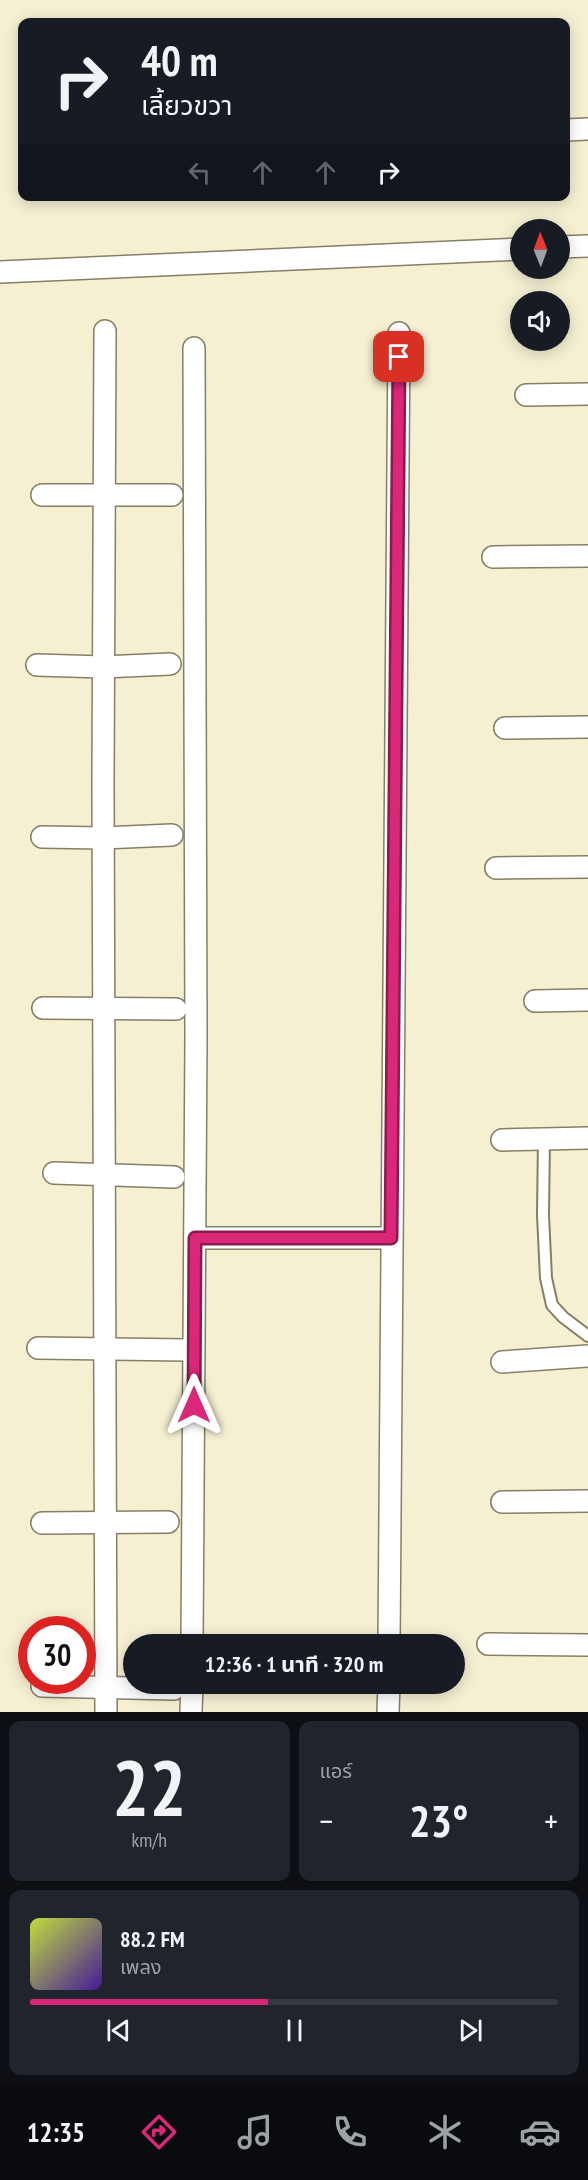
<!DOCTYPE html>
<html lang="th">
<meta charset="utf-8">
<style>
:root{--surface:#171b24;--page:#20242c;--text:#f1f3f6;--muted:#9ea1a6;--line:#363941;--accent:#db2777}
body{margin:0;font-family:"PT Sans Narrow","Noto Sans Thai",sans-serif;background:var(--page);color:var(--text);height:100vh;display:flex;flex-direction:column;font-size:22px;white-space:nowrap}
*{box-sizing:border-box;margin:0}
p{font-size:20px;color:var(--muted)}
.icon{flex:none;width:33px;height:33px;fill:none;stroke:currentColor;stroke-width:2;stroke-linecap:round;stroke-linejoin:round}
.map{position:relative;height:1712px;overflow:hidden}
.drawer{display:flex;flex-direction:column;gap:9px;padding:9px;background:#0d0f14;flex:1}
.drawer>*{flex:none}
.banner{position:absolute;left:18px;top:18px;width:552px;height:183px;border-radius:12px;box-shadow:0 3px 15px #0003;background:#171b24;color:var(--text);overflow:hidden}
.needle{width:39px;rotate:359deg}
.controls{position:absolute;left:510px;top:219px;display:grid;gap:12px}
.controls a{display:grid;place-items:center;width:60px;height:60px;border-radius:50%;background:var(--surface);box-shadow:0 3px 15px #0003;font-size:30px}
.speed{position:absolute;left:18px;top:1616px;display:flex;gap:12px;font-size:30px;font-weight:700;text-align:center}
.speed>*{display:grid;place-content:center;width:78px;height:78px;border-radius:50%;background:var(--surface);box-shadow:0 3px 15px #0003;line-height:1}
.speed .limit{border:9px solid #d22;background:#fff;color:#111}
.pin{position:absolute;display:grid;place-items:center;width:51px;height:51px;color:#fff;margin:-26px;border-radius:12px;box-shadow:0 3px 9px #0006}
.me{position:absolute;width:66px;margin:-33px;rotate:0deg;stroke-linejoin:round;filter:drop-shadow(0 0 4px #0008)}
.turn{display:flex;align-items:center;gap:21px;height:126px;padding:0 24px;font-size:27px}
.turn .icon{width:78px;height:78px;stroke-width:2.5}
.turn b{display:block;font-size:42px;line-height:51px}
.lanes{display:flex;align-items:center;height:57px;padding:0 24px;background:#0003;justify-content:center;gap:30px;direction:ltr}
.lanes .off{opacity:.35}
.big{font-size:45px;font-weight:700;line-height:1.1}
.drawer .card{flex:1;display:flex;flex-direction:column;justify-content:center;gap:9px;min-width:0;padding:0 21px;border-radius:12px;background:var(--page)}
.drawer .dial{align-items:center;gap:0}
.dial b{font-size:78px;line-height:1}
.song{display:flex;align-items:center;gap:18px}
.cover{width:72px;height:72px;border-radius:9px;background:linear-gradient(135deg,hsl(70 70% 55%),hsl(260 70% 35%))}
.played{height:6px;border-radius:3px;background:linear-gradient(90deg,var(--accent) 45%,var(--line) 45%)}
.keys{display:flex;justify-content:space-around;direction:ltr}
.heat{display:flex;justify-content:space-between;align-items:center;font-size:33px;direction:ltr}
.drawer .tiles{flex:1;display:grid;gap:9px;grid-template-columns:1fr 1fr}
.card:last-child{grid-column:span 2}
.trip{position:absolute;left:123px;top:1634px;width:342px;height:60px;border-radius:30px;background:var(--surface);box-shadow:0 3px 15px #0003;font-weight:700;line-height:60px;text-align:center}
.tabs{display:flex;height:96px;justify-content:space-around;align-items:center;background:#090b0e;color:var(--muted)}
.tabs .icon{width:42px;height:42px}
.tabs .active{color:var(--accent)}
.tabs b{font-size:27px;color:var(--text)}
.map>svg:first-child{display:block}
.lines{fill:none;stroke-linecap:round;stroke-linejoin:round}
.lane-casing{stroke:#857f66;stroke-width:14}
.street-casing{stroke:#857f66;stroke-width:24}
.lane{stroke:#fff;stroke-width:10}
.street{stroke:#fff;stroke-width:21}
.route-casing{stroke:#8e194d;stroke-width:15}
.route{stroke:#db2777;stroke-width:10}
</style>
<div class="map">
<svg width="588" height="1712" viewBox="0 0 588 1712">
<rect width="100%" height="100%" fill="#f6f0d3"/>
<g class="lines">
<defs>
<polyline id="lane" points="544,1138 543,1215 546,1278 552,1305 563,1317 588,1336"/>
<g id="street">
<polyline points="566,130 588,129"/>
<polyline points="560,247 588,246"/>
<polyline points="0,272 520,249"/>
<polyline points="105,331 103,783 106,1712"/>
<polyline points="526,395 588,394"/>
<polyline points="42,495 172,495"/>
<polyline points="493,557 588,556"/>
<polyline points="37,665 103,667 170,664"/>
<polyline points="505,728 588,727"/>
<polyline points="42,837 103,838 172,835"/>
<polyline points="496,868 588,867"/>
<polyline points="535,1001 588,1000"/>
<polyline points="43,1008 176,1009"/>
<polyline points="502,1140 588,1138"/>
<polyline points="54,1173 174,1177"/>
<polyline points="195,1238 391,1238"/>
<polyline points="38,1348 186,1350"/>
<polyline points="502,1362 588,1356"/>
<polyline points="502,1502 588,1501"/>
<polyline points="42,1523 168,1522"/>
<polyline points="192,1644 196,1038 194,348"/>
<polyline points="389,1644 399,333"/>
<polyline points="488,1644 588,1645"/>
<polyline points="42,1686 174,1689"/>
<polyline points="191,1712 192,1683"/>
<polyline points="388,1712 389,1683"/>
</g>
</defs>
<!-- lane casing -->
<use href="#lane" class="lane-casing"/>
<!-- street casing -->
<use href="#street" class="street-casing"/>
<!-- lane -->
<use href="#lane" class="lane"/>
<!-- street -->
<use href="#street" class="street"/>
</g>
<g class="lines">
<defs>
<polyline id="route" points="194,1405 195,1238 391,1238 399,357"/>
</defs>
<!-- route casing -->
<use href="#route" class="route-casing"/>
<!-- route -->
<use href="#route" class="route"/>
</g>
</svg>
<div class="controls">
<a><svg class="needle" viewBox="-14 -14 28 28"><path d="M0-13l5 13h-10z" fill="#e53935"/><path d="M0 13l5-13h-10z" fill="#9ea1a6"/></svg></a>
<a><svg class="icon" aria-label="sound" viewBox="0 0 24 24"><path d="M4 9h4l5-4v14l-5-4H4zM17 9q2 3 0 6"/></svg></a>
</div>
<div class="speed"><div class="limit">30</div></div>
<div class="pin" style="left:399px;top:357px;background:#d93025"><svg class="icon" aria-label="arrive" viewBox="0 0 24 24"><path d="M6 21V4h12l-3 4 3 4H6"/></svg></div>
<svg class="me" style="left:194px;top:1405px" viewBox="-20 -20 40 40"><path d="M0-17L14 15 0 8-14 15z" fill="#db2777" stroke="#fff" stroke-width="4"/></svg>
<div class="trip">12:36 · 1 นาที · 320 m</div>
<div class="banner">
<div class="turn"><svg class="icon" aria-label="right" viewBox="0 0 24 24"><path d="M7 20v-9h11M14 6l5 5-5 5"/></svg><div><b>40 m</b>เลี้ยวขวา</div></div>
<div class="lanes"><svg class="icon off" aria-label="left" viewBox="0 0 24 24"><path d="M17 20v-9H6M10 6l-5 5 5 5"/></svg><svg class="icon off" aria-label="ahead" viewBox="0 0 24 24"><path d="M12 20V5M6 11l6-6 6 6"/></svg><svg class="icon off" aria-label="ahead" viewBox="0 0 24 24"><path d="M12 20V5M6 11l6-6 6 6"/></svg><svg class="icon" aria-label="right" viewBox="0 0 24 24"><path d="M7 20v-9h11M14 6l5 5-5 5"/></svg></div>
</div>
</div>
<section class="drawer">
<div class="tiles">
<div class="card dial"><b>22</b><p>km/h</p></div>
<div class="card"><p>แอร์</p>
<div class="heat"><a>−</a><b class="big">23°</b><a>+</a></div>
</div>
<div class="card">
<div class="song"><i class="cover"></i><div><b>88.2 FM</b><p>เพลง</p></div></div>
<div class="played"></div>
<div class="keys"><svg class="icon" aria-label="previous" viewBox="0 0 24 24"><path d="M18 5L8 12l10 7zM5 5v14"/></svg><svg class="icon" aria-label="pause" viewBox="0 0 24 24"><path d="M8 5v14M16 5v14"/></svg><svg class="icon" aria-label="next" viewBox="0 0 24 24"><path d="M6 5l10 7-10 7zM19 5v14"/></svg></div>
</div>
</div>
</section>
<nav class="tabs">
<b>12:35</b>
<svg class="icon active" aria-label="directions" viewBox="0 0 24 24"><path d="M12 3l9 9-9 9-9-9zM9 14v-3h6M13 9l2 2-2 2"/></svg>
<svg class="icon" aria-label="music" viewBox="0 0 24 24"><path d="M9 18V5l10-2v13"/><circle cx="6" cy="18" r="3"/><circle cx="16" cy="16" r="3"/></svg>
<svg class="icon" aria-label="phone" viewBox="0 0 24 24"><path d="M5 4h4l2 5-3 2q2 4 5 5l2-3 5 2v4C11 20 4 13 5 4z"/></svg>
<svg class="icon" aria-label="climate" viewBox="0 0 24 24"><path d="M12 3v18M4 7l16 10M4 17L20 7"/></svg>
<svg class="icon" aria-label="car" viewBox="0 0 24 24"><path d="M5 17H2v-5l4-1 3-4h7l3 4 3 1v5h-3M9 17h6M6 11h13"/><circle cx="7" cy="17" r="2"/><circle cx="17" cy="17" r="2"/></svg>
</nav>
